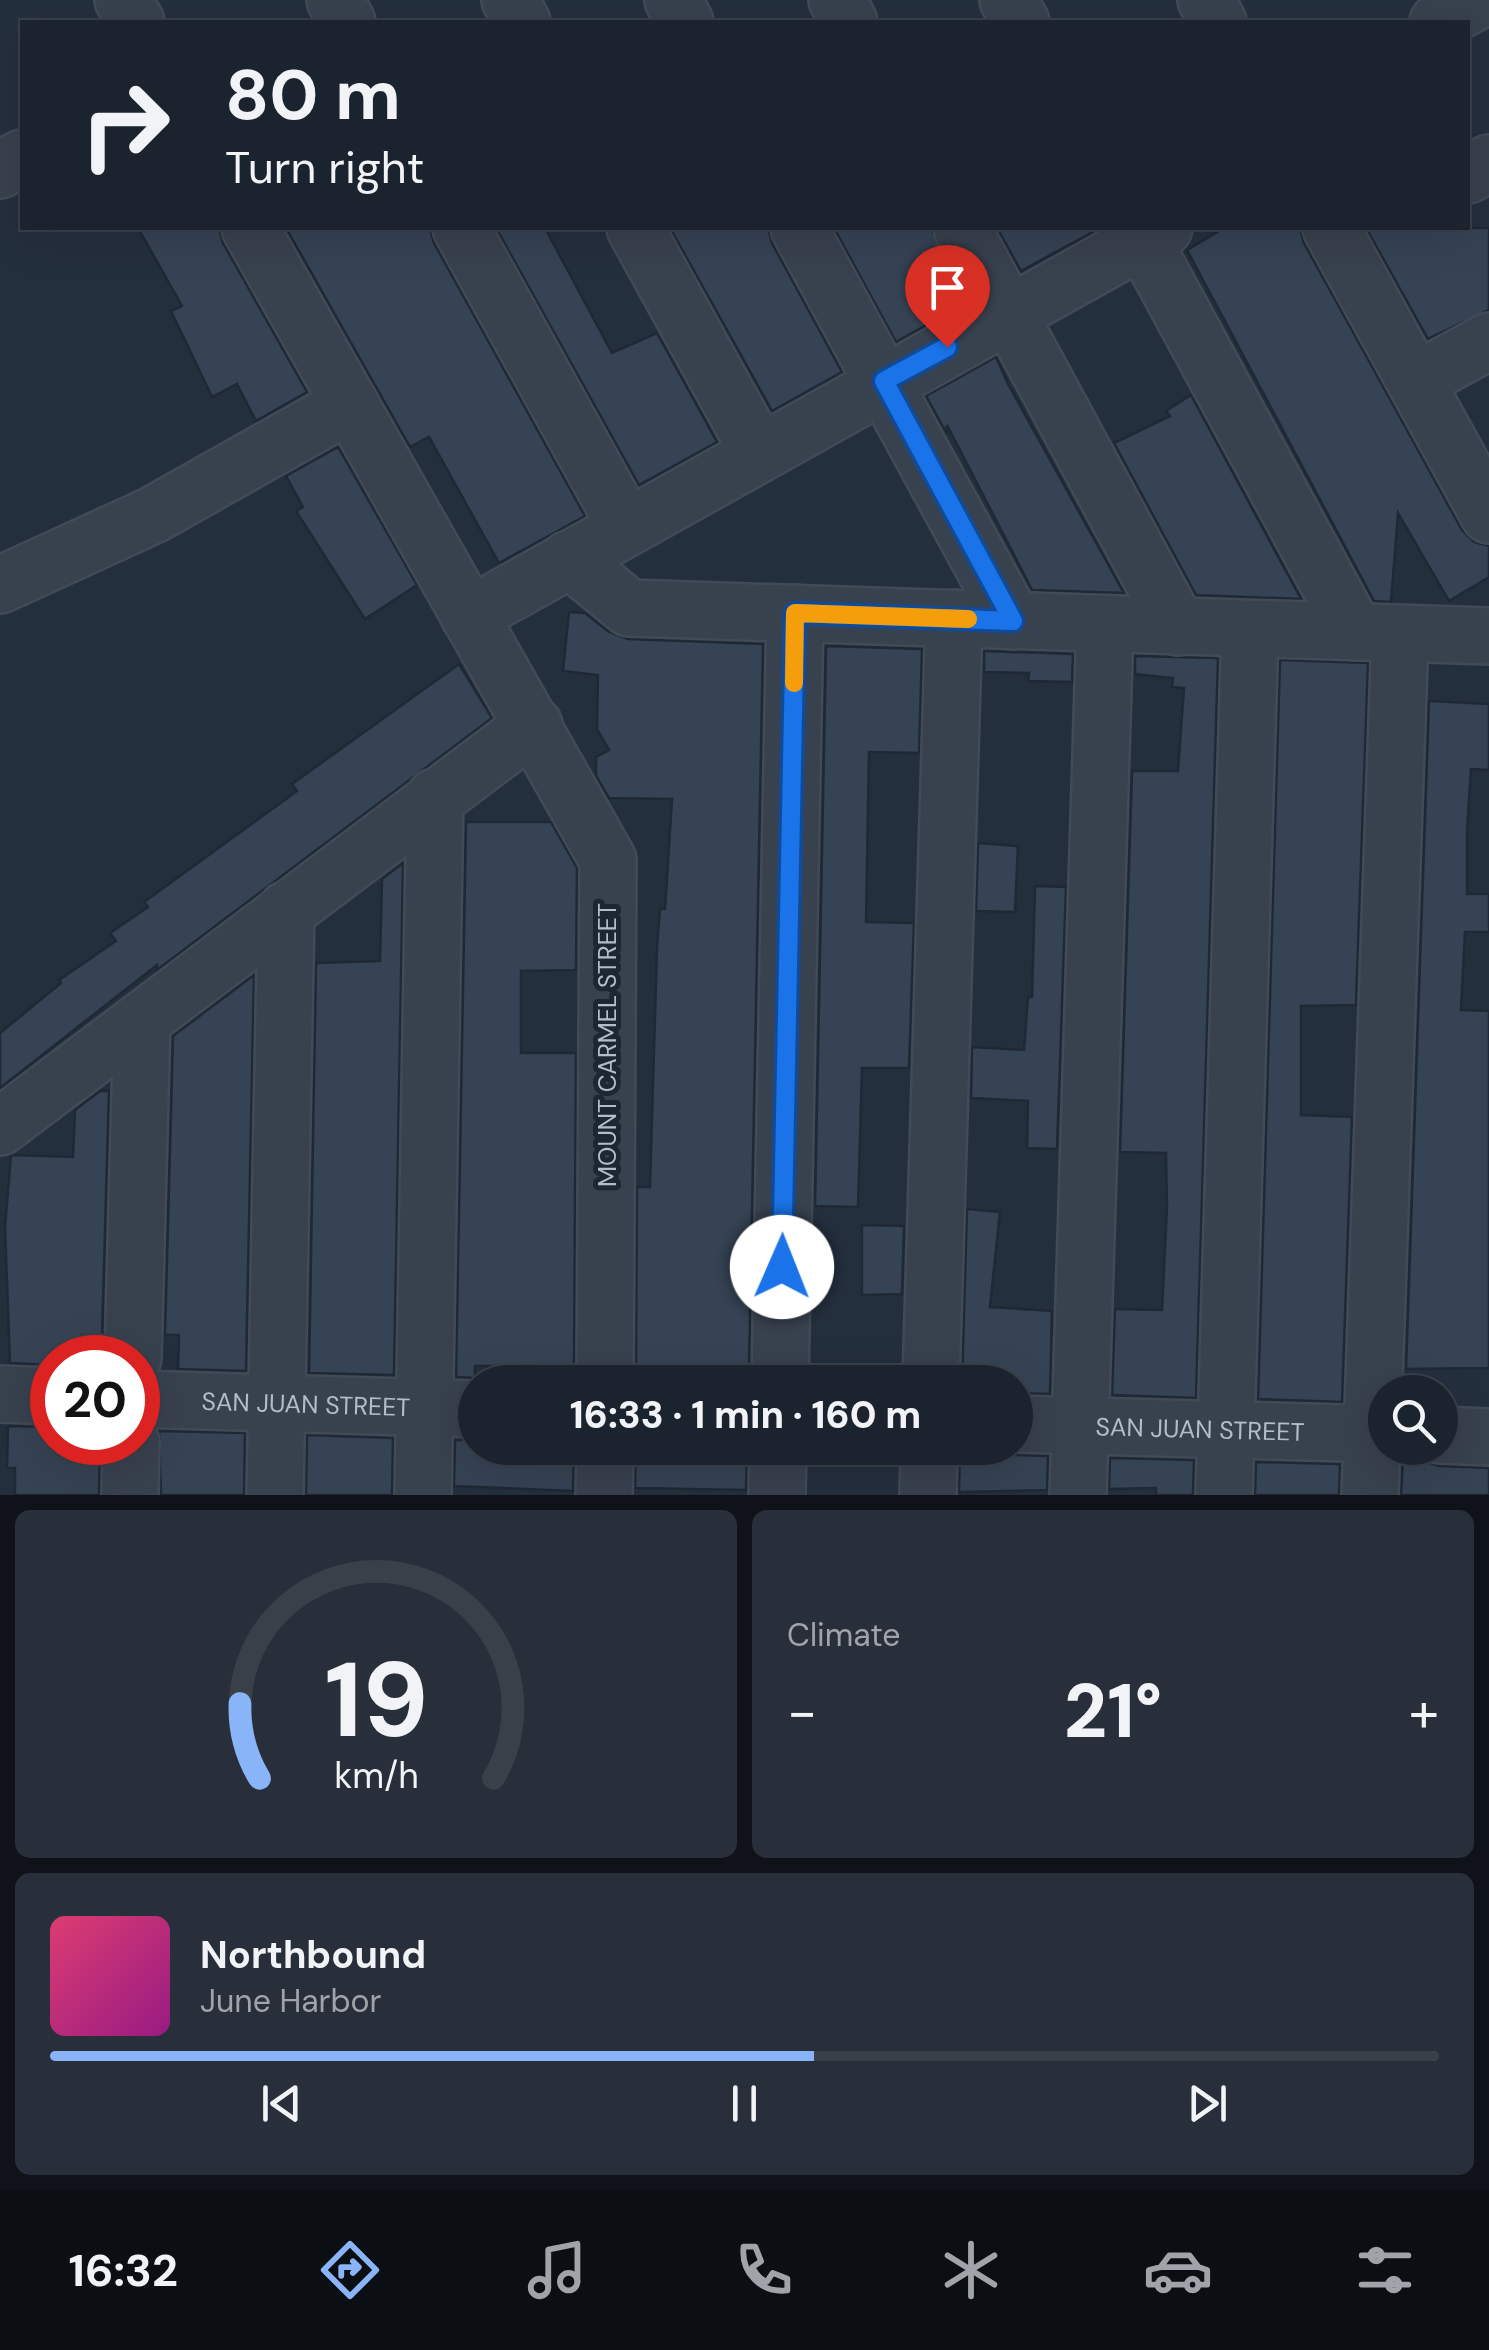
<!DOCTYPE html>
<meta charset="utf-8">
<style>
:root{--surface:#1b232e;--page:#282f3a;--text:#f1f3f6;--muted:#a0a4aa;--line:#39404a;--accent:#8ab4f8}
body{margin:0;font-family:"DM Sans",sans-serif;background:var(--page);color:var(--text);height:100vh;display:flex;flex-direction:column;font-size:38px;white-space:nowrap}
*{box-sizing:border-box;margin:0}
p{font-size:32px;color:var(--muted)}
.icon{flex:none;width:55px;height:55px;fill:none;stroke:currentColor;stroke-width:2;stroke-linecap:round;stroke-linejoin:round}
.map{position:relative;height:1495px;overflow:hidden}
.sheet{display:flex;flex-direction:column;gap:15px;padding:15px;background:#0f1319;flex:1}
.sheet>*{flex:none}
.banner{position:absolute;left:20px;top:20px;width:1450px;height:210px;border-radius:0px;box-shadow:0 10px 40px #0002,0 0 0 2px var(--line);background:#1b232e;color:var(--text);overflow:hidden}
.controls{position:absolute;left:1368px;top:1375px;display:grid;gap:20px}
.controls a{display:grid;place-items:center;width:90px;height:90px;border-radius:50%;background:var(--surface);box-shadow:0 10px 40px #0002,0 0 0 2px var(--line);font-size:50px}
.speed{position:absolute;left:30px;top:1335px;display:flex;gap:20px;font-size:50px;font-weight:700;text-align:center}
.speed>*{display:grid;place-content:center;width:130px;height:130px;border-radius:50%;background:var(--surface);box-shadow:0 10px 40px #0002,0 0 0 2px var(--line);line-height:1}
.speed .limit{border:15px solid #d22;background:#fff;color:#111}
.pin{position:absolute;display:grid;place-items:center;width:85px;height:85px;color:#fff;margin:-102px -42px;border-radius:50% 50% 50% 0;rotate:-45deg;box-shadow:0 0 10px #0007}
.pin .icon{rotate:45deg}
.me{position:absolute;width:110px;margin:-55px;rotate:1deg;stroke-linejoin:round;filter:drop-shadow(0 0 8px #0008)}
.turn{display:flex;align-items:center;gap:35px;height:210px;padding:0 40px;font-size:45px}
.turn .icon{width:130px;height:130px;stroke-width:2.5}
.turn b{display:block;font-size:70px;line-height:85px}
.big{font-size:75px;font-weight:800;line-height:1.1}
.sheet .card{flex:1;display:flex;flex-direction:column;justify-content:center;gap:15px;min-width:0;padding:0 35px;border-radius:15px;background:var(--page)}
.sheet .dial{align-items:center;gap:0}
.dial svg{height:260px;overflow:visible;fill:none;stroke:var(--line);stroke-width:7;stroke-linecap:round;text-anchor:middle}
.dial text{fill:var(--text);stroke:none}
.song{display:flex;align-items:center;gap:30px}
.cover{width:120px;height:120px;border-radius:15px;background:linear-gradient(135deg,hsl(340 70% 55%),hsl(310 70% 35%))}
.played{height:10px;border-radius:5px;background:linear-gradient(90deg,var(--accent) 55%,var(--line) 55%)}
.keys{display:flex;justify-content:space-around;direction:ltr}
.heat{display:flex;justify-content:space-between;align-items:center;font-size:55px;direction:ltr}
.sheet .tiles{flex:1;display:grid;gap:15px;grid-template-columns:1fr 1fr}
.card:last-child{grid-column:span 2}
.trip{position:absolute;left:458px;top:1365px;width:575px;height:100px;border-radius:50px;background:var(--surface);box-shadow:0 10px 40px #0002,0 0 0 2px var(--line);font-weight:800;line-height:100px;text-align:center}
.tab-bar{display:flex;height:160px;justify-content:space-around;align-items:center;background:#0b0e12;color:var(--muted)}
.tab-bar .icon{width:70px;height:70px}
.tab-bar .active{color:var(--accent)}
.tab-bar b{font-size:45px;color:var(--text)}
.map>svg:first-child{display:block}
.building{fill:#364354;stroke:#1f2835;stroke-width:2.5}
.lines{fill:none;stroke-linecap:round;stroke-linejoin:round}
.minor-casing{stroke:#414a57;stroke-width:60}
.minor{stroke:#38414e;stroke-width:55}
.route-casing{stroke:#114b97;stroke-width:25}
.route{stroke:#1a73e8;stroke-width:18}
.slow{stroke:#f59e0b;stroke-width:18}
.labels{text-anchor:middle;stroke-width:10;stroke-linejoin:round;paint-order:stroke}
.street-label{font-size:25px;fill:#b4bcc9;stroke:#1d2633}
</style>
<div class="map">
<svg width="1489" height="1495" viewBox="0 0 1489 1495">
<rect width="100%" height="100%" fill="#242f3e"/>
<!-- building -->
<g class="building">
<polygon points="138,228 219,228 223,243 307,392 256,421 237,384 212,397 171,311 182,306"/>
<polygon points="286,228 430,228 434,243 585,516 499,563 429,437 410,447"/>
<polygon points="496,228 545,228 612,353 657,333 717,442 639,485"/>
<polygon points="670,228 768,228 772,243 842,372 772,411"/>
<polygon points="834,228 931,228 967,302 896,342"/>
<polygon points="997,228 1100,228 1021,271"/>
<polygon points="1224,228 1300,228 1304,243 1462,530 1474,542 1489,546 1489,577 1449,601 1398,513 1391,602 1374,601 1187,250"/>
<polygon points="1366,228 1489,228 1489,310 1428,339"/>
<polygon points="996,357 1008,384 1124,593 1032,590 947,425 947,434 926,396"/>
<polygon points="1191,395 1301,599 1196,595 1114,443 1170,416 1166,411"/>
<polygon points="338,447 417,585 365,619 296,511 303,507 286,476"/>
<polygon points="569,612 585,613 609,632 628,639 763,644 749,1367 636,1364 637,1187 650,1187 657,947 660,909 665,909 672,799 609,798 596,776 596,757 609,750 597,729 598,675 563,671"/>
<polygon points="826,646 922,649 919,753 869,752 866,922 914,923 909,1068 862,1068 858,1207 815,1206"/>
<polygon points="984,651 1073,654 1072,682 1028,681 1029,673 984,672"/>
<polygon points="1135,656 1218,658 1196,1398 1112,1395 1115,1309 1162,1310 1167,1207 1166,1153 1120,1152 1132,771 1178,771 1184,688 1172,687 1173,678 1135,674"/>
<polygon points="1280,660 1368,663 1356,1005 1301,1006 1301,1115 1352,1117 1342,1402 1258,1399"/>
<polygon points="459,664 492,718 157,970 157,965 0,1088 0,1033 61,983 59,980 116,941 110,933 148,907 144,902 297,791 292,784"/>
<polygon points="1429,701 1489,704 1489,770 1471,769 1467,831 1467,894 1489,894 1489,932 1465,932 1461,1010 1489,1011 1489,1368 1406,1369"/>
<polygon points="466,822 551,822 577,868 576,970 521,971 521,1053 576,1053 574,1366 475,1366 475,1378 456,1377"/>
<polygon points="978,843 1018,846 1015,912 976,911"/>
<polygon points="403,863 394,1375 309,1373 316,963 380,961 382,879"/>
<polygon points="1035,886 1066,887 1057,1149 1027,1148 1028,1101 971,1098 972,1047 1024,1050 1028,997 1032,997"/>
<polygon points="254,975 246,1371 178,1369 179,1335 165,1335 173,1036"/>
<polygon points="100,1091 109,1091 102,1335 81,1335 80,1351 52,1350 52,1365 10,1363 5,1227 11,1155 73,1157 75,1110"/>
<polygon points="967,1209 1000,1212 990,1307 1052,1311 1050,1394 1015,1393 1015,1382 962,1382"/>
<polygon points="862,1225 904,1226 902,1294 862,1295"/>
<polygon points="8,1426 52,1427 52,1442 100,1442 99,1495 15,1495 15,1468 7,1468"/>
<polygon points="159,1431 245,1433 244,1495 161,1495"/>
<polygon points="307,1435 393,1438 392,1495 306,1495"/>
<polygon points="455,1440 475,1440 475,1448 574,1448 573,1491 454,1486"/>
<polygon points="636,1448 747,1448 746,1490 635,1488"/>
<polygon points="960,1448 996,1448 1014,1455 1048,1456 1047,1490 959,1492"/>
<polygon points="1407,1455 1439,1466 1489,1468 1489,1495 1401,1495 1403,1459"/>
<polygon points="1110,1458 1194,1460 1193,1495 1156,1495 1156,1488 1109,1489"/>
<polygon points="1256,1462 1340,1464 1339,1495 1255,1495"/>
</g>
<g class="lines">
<defs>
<g id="minor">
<polyline points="123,0 136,22"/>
<polyline points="335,0 347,22"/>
<polyline points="510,0 522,22"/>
<polyline points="673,0 685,22"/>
<polyline points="837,0 849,22"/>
<polyline points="1008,0 1021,22"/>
<polyline points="1206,0 1218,22"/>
<polyline points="1438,22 1479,0"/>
<polyline points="0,170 22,158"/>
<polyline points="1468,175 1489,163"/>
<polyline points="250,228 608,860 605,1382"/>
<polyline points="461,228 626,526"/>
<polyline points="635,228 758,451"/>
<polyline points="799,228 1013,621"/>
<polyline points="962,228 1178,627"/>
<polyline points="1136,228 1355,632"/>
<polyline points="1331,228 1489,515"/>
<polyline points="1416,381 1489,341"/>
<polyline points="569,559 629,608 1489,636"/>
<polyline points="0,585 153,515 350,404"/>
<polyline points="469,616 1164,228"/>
<polyline points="0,1127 534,725"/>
<polyline points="133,1358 142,1020"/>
<polyline points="780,1382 795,613"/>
<polyline points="931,1382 954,618"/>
<polyline points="0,1394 52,1396"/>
<path id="s1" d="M138 1399 475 1409"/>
<path id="s2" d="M1015 1424 1385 1434"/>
<polyline points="1440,1435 1489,1437"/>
<polyline points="130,1495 131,1442"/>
<polyline points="275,1495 286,910"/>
<polyline points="423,1495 435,797"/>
<polyline points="604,1495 605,1448"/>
<polyline points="777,1495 778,1448"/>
<polyline points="928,1495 929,1448"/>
<polyline points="1078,1495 1105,624"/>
<polyline points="1224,1495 1250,629"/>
<polyline points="1370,1495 1400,634"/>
</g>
</defs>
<!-- minor casing -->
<use href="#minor" class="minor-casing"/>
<!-- minor -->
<use href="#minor" class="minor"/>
</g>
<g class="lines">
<defs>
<polyline id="route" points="782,1267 795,613 1013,621 884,381 947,347"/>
</defs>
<!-- route casing -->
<use href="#route" class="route-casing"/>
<!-- route -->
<use href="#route" class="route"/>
<!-- slow -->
<polyline class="slow" points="794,683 795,613 968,619"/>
</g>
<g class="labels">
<!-- street labels -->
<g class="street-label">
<text transform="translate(607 1045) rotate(-90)" y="9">MOUNT CARMEL STREET</text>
<text dy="9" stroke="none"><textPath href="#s1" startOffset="168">SAN JUAN STREET</textPath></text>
<text dy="9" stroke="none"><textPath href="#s2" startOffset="185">SAN JUAN STREET</textPath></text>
</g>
</g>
</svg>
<div class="controls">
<a><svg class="icon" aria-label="search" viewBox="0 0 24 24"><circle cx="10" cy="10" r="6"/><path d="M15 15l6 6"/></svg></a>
</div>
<div class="speed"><div class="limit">20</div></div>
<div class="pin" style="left:947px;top:347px;background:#d93025"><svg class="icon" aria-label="arrive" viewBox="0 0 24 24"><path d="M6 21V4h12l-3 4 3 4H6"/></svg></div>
<svg class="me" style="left:782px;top:1267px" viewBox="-20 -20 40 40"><circle r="19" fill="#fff"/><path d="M0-13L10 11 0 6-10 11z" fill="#1a73e8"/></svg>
<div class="trip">16:33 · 1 min · 160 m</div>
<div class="banner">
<div class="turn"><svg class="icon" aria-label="right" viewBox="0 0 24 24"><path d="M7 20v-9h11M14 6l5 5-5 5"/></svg><div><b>80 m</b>Turn right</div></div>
</div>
</div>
<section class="sheet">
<div class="tiles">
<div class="card dial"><svg viewBox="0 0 100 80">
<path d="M14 69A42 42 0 1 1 86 69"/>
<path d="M14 69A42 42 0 0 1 8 46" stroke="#8ab4f8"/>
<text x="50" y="56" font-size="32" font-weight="700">19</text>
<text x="50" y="72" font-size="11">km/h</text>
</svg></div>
<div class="card"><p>Climate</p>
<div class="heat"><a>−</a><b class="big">21°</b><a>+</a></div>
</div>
<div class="card">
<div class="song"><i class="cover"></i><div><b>Northbound</b><p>June Harbor</p></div></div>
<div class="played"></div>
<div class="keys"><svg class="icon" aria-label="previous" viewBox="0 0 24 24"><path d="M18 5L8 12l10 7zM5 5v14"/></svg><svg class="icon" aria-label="pause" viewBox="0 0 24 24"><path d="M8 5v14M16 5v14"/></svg><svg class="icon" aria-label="next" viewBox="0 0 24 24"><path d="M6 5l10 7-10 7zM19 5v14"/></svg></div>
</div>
</div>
</section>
<nav class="tab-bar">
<b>16:32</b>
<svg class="icon active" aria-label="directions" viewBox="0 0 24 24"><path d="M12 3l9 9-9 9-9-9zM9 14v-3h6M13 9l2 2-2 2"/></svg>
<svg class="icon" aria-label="music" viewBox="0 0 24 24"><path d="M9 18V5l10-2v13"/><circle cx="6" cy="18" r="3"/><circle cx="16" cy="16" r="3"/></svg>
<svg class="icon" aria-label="phone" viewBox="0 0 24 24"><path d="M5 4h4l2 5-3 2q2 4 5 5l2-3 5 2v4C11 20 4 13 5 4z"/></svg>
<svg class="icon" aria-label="climate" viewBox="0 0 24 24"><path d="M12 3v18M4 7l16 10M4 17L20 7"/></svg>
<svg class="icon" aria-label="car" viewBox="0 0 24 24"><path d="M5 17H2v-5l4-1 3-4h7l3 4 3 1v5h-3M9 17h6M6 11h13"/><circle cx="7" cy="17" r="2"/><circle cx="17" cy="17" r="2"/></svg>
<svg class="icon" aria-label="filters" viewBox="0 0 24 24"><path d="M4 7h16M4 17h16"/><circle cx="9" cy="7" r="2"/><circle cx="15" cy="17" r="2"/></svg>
</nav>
